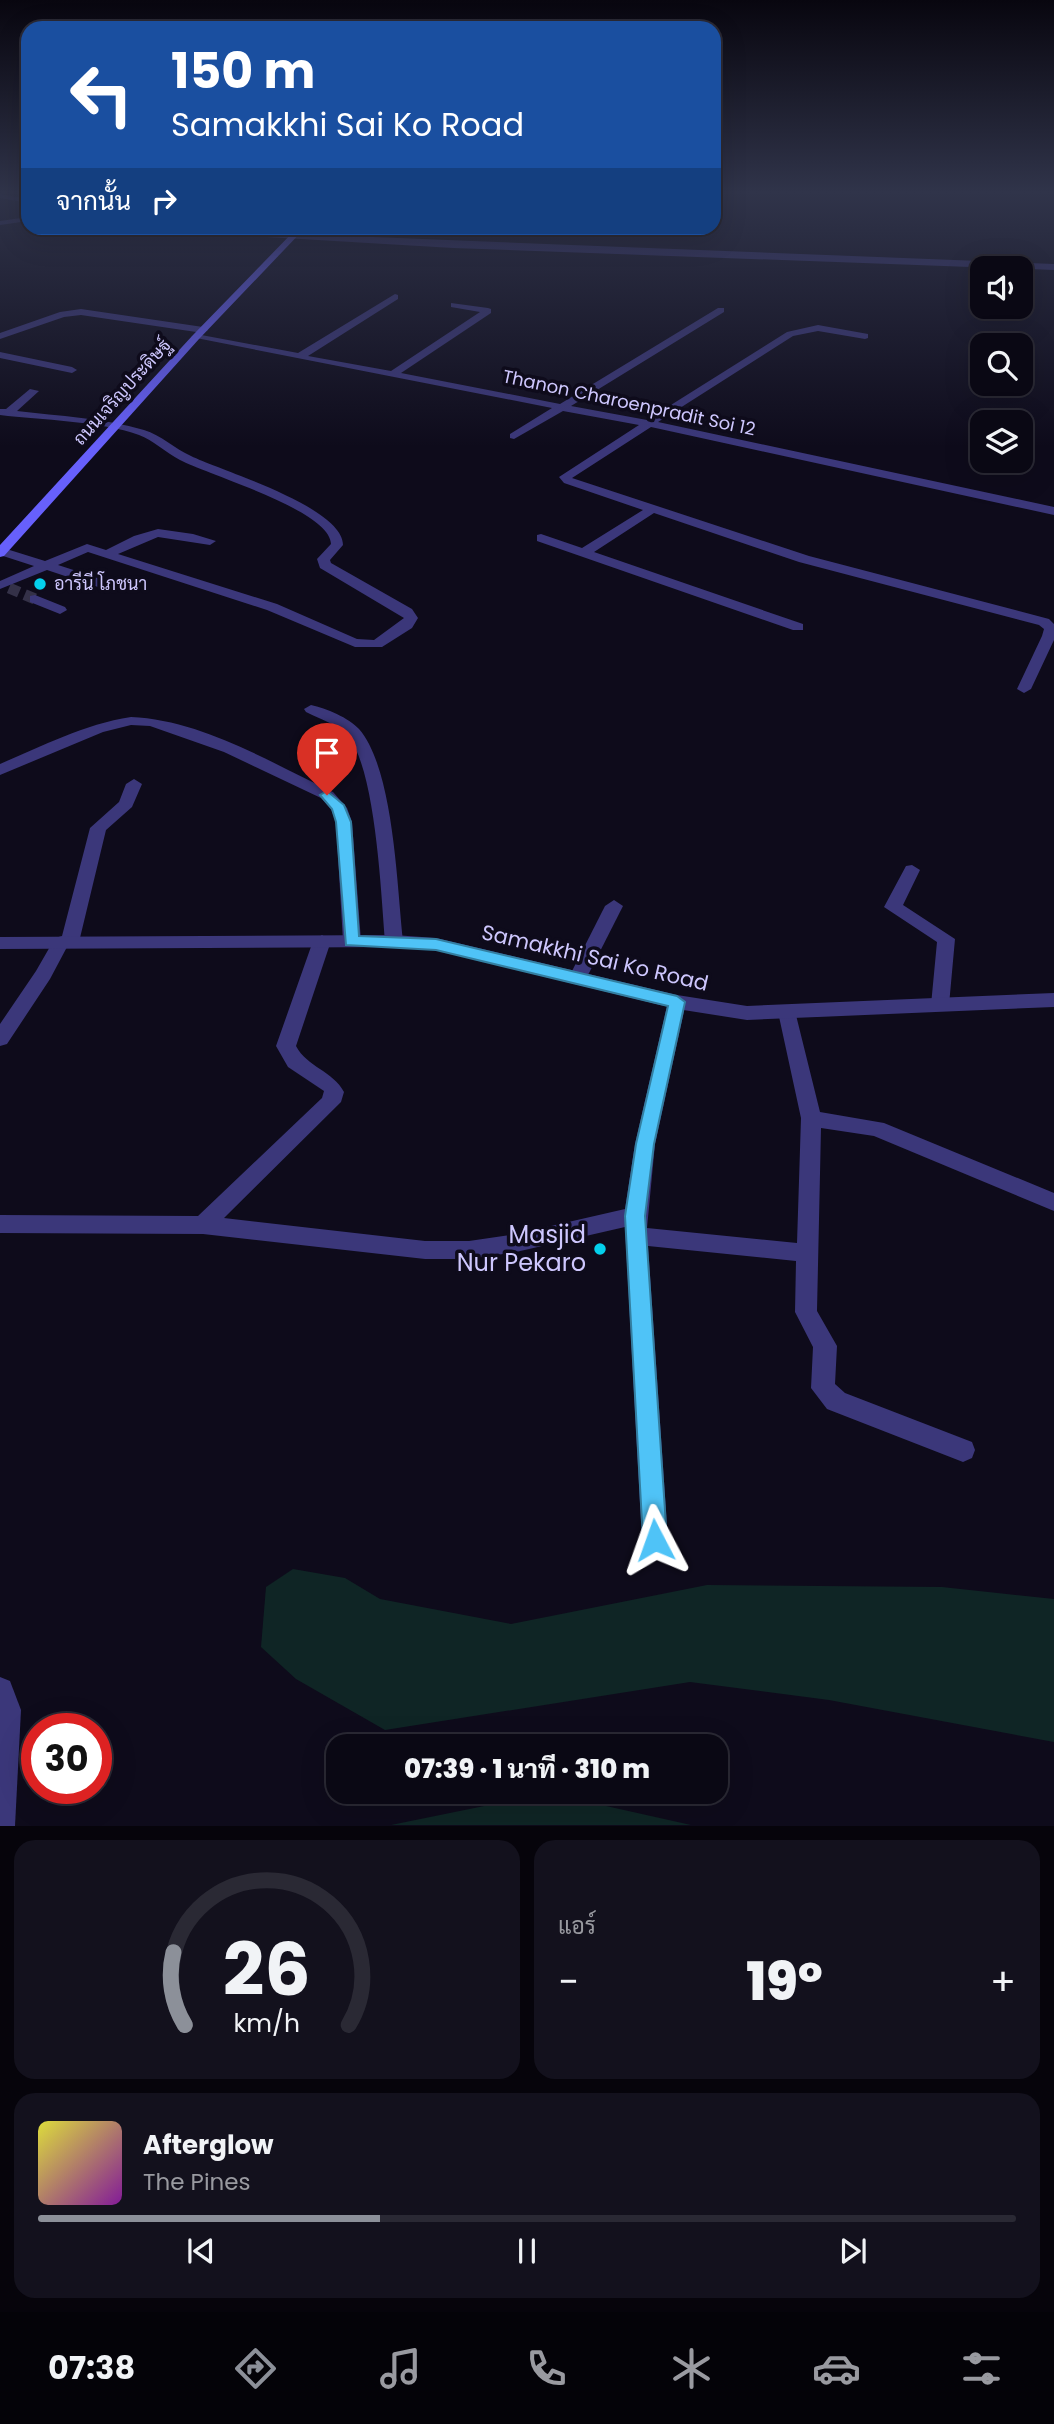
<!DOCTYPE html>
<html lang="th">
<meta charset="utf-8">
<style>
:root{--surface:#0a0814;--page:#13111d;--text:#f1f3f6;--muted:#999aa0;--line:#2a2934;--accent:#8c9099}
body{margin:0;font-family:Poppins,Sarabun,sans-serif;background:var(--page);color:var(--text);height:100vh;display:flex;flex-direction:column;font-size:26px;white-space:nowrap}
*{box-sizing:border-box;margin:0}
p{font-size:23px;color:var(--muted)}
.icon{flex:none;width:38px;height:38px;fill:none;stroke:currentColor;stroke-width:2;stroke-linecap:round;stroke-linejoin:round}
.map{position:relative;height:1826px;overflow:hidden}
.details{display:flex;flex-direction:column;gap:14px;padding:14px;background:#06040b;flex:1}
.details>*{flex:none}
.hud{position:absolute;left:21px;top:21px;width:700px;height:214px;border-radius:21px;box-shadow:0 7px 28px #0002,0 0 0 2px var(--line);background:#1a4fa0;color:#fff;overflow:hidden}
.fabs{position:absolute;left:970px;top:256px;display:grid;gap:14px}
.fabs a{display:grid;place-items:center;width:63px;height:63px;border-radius:14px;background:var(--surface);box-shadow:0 7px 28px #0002,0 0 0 2px var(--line);font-size:35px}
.speed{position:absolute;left:21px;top:1713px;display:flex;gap:14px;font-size:35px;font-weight:700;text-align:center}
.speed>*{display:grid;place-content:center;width:91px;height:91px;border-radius:50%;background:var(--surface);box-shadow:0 7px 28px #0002,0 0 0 2px var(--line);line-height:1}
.speed .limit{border:10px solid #d22;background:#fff;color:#111}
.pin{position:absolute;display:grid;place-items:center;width:60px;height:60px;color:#fff;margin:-72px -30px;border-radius:50% 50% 50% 0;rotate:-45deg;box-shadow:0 0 7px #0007}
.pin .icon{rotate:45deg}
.me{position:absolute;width:77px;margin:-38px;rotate:356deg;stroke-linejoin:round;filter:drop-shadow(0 0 5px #0008)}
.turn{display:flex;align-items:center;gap:24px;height:147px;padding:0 35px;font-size:32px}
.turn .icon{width:91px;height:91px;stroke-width:2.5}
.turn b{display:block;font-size:49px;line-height:60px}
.then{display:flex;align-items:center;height:66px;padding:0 35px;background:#0003;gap:14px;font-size:26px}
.big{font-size:52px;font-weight:800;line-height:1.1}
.details .tile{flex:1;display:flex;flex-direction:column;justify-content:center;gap:10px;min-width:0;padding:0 24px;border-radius:21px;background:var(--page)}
.details .dial{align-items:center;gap:0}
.dial svg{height:182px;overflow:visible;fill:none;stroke:var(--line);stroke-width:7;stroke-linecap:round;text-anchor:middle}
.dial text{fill:var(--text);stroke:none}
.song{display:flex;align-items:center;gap:21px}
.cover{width:84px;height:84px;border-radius:10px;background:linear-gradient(135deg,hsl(60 70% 55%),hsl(290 70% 35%))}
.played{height:7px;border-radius:4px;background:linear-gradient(90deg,var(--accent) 35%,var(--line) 35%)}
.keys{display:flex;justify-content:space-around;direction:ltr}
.heat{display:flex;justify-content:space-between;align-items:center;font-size:38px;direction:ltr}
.details .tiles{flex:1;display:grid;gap:14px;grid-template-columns:1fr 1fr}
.tile:last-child{grid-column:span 2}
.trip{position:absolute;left:326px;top:1734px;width:402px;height:70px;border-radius:21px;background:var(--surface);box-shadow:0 7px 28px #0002,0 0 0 2px var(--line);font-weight:800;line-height:70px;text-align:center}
.dock{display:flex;height:112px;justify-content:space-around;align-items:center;background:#040308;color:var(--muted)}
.dock .icon{width:49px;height:49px}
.dock .current{color:var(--accent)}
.dock b{font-size:32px;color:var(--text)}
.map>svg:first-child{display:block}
.green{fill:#0f2525}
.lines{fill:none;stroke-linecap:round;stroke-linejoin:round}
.minor-tunnel{stroke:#343148;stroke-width:11;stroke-dasharray:11 6;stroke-linecap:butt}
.minor{fill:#3b377a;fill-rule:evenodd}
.tertiary{fill:#3b377a;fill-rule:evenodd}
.secondary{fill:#6760fc;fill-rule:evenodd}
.route{fill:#4fc3f7;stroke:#337fa1;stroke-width:2}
.poi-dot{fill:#04d0ec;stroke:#0e0b1b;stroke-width:2.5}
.labels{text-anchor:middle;stroke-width:7;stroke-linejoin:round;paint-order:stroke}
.far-street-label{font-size:18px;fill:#cec7fe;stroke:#0e0b1b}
.far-poi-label{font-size:18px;fill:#cec7fe;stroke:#0e0b1b;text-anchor:start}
.street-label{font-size:21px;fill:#cec7fe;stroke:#0e0b1b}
.near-poi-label{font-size:24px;fill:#cec7fe;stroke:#0e0b1b;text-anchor:end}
</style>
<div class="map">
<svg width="1054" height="1826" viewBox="0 0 1054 1826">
<rect width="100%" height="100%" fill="#0e0b1b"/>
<!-- green -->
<g class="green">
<polygon points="293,1569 345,1578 380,1599 511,1624 707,1585 942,1587 1054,1599 1054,1742 829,1700 690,1682 385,1730 296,1679 261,1647 266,1587"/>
<polygon points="548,1793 691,1825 391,1825"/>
</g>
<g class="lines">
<!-- minor-tunnel -->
<polyline class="minor-tunnel" points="9,588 35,599"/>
<!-- minor -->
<g class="minor">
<polygon points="0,194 28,199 28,203 0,198"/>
<polygon points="28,217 28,221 0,225 0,221"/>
<polygon points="144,228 1054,264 1054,270 453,248 148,230"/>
<polygon points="395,294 398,295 398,299 308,356 391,371 480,312 451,307 451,303 488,308 491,309 491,313 401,373 560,404 718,308 724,308 724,312 571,406 647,420 787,332 818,325 868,334 868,338 865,339 818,331 793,336 658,422 1054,507 1054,515 651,427 572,478 809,556 1049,619 1054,624 1054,640 1031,689 1024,693 1017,689 1042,636 1044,629 1039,625 799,562 654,513 594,552 803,624 803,630 793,630 537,541 537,535 541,534 582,548 643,510 564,483 559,477 639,425 563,411 514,439 510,438 510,434 552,408 191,337 196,334 298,353"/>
<polygon points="81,309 203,327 208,330 203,333 81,315 64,317 0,339 0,333 60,312"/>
<polygon points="0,352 72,367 77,370 72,373 0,358"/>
<path d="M30 389 39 391 17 411C59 416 104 418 144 430 161 435 175 449 191 456 222 471 343 507 343 545L330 560 331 563 412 609 418 618 412 628 382 647H355L267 610 88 552 58 565 117 584V590H107L47 570 0 589V581L34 566 0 555V547L45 561 87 544 106 550 134 536 158 529 193 534 216 541 210 545 158 537 118 554 277 604 357 639 374 640 404 618 320 568 317 559 331 544C330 510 208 475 180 460 166 453 153 440 139 435 101 421 41 420 0 415V409H6Z"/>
<polygon points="35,595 65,607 67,610 60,614 30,602 30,596"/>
<path d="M311 705C326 708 349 718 359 729 394 769 397 888 403 941L400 945 394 947 385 941C381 894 376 771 348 736 338 724 319 719 306 712L304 709Z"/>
<path d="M131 717C202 720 269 762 333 792L347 808 352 822 361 941 358 945 352 947 343 941 336 822 331 809 321 798 224 752 150 726 131 725 103 732 0 775V764C43 746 84 724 131 717Z"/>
<polygon points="134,779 142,784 132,807 106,830 79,942 76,946 67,947 50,979 7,1044 0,1046 0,1024 36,971 55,938 62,936 90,828 119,802 126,784"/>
<polygon points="912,865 920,870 903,905 955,939 949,1005 947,1010 933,1010 931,1005 937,942 884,907 906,866"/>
<polygon points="614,900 623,906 587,977 578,983 572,982 569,977 605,906"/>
<path d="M322 935 331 941 296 1046C307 1067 333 1071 344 1092L341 1102 224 1218 425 1241H469L516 1234 625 1209 635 1144 668 1002 670 997H684L686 1002 655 1144 647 1228 797 1243 801 1118 778 1012 780 1007H794L820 1112 884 1123 1054 1193V1211L874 1136 821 1128 817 1311 837 1346 835 1384 845 1393 972 1442 975 1450 972 1458 963 1462 827 1409 811 1388 813 1347 795 1312 796 1261 648 1246 668 1540 664 1549 655 1553 646 1549 642 1540 625 1227 516 1252 469 1259H425L203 1234 0 1233V1215L198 1216 322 1098 324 1091 288 1067 276 1046 313 941Z"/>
<polygon points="0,1677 10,1681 21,1710 15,1826 0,1826"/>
</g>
<!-- tertiary -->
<polygon class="tertiary" points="394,935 436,938 677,995 747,1006 1054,993 1054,1007 747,1020 677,1009 436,950 394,947 0,949 0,937"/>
<!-- secondary -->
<polygon class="secondary" points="297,228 305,228 199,339 4,556 0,557 0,545 193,335"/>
</g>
<!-- sky -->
<linearGradient id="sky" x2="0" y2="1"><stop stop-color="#08060f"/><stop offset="0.43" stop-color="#30344a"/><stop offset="1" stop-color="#30344a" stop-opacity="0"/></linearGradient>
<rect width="1054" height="447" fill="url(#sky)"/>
<!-- route -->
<polygon class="route" points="327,791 344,805 351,822 359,936 436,939 677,996 685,1002 654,1144 645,1216 667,1540 663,1548 655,1552 647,1548 643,1540 625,1216 636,1144 668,1006 436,950 346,945 336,822 332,809 320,795"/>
<!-- markers -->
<g class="poi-dot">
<circle cx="40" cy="584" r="7"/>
<circle cx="600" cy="1249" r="7"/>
</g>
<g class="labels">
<!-- far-street labels -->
<g class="far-street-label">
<text transform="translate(122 392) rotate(-48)" y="6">ถนนเจริญประดิษฐ์</text>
<text transform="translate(629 403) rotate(12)" y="6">Thanon Charoenpradit Soi 12</text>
</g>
<!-- far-poi labels -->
<g class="far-poi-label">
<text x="54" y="590">อารีนี โภชนา</text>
</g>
<!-- street labels -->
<g class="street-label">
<text transform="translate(595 958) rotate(13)" y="7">Samakkhi Sai Ko Road</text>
</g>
<!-- near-poi labels -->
<g class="near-poi-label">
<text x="586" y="1243">Masjid<tspan x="586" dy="28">Nur Pekaro</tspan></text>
</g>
</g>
</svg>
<div class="fabs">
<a><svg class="icon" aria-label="sound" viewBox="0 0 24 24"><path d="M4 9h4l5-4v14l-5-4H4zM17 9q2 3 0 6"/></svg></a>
<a><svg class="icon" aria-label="search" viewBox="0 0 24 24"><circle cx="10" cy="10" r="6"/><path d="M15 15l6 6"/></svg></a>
<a><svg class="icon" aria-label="layers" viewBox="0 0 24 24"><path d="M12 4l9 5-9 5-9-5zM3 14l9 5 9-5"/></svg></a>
</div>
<div class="speed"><div class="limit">30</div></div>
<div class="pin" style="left:327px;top:795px;background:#d93025"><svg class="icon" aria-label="arrive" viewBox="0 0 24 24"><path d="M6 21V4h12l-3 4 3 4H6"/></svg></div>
<svg class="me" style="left:655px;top:1540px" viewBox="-20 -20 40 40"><path d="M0-17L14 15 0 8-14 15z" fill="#4fc3f7" stroke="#fff" stroke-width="4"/></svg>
<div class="trip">07:39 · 1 นาที · 310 m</div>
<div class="hud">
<div class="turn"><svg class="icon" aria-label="left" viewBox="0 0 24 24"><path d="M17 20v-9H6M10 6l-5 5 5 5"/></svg><div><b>150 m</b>Samakkhi Sai Ko Road</div></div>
<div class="then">จากนั้น<svg class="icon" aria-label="right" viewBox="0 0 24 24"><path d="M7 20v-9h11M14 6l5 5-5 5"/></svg></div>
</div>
</div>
<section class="details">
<div class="tiles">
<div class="tile dial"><svg viewBox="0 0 100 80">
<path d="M14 69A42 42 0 1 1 86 69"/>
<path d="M14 69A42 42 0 0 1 9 37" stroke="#8c9099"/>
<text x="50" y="56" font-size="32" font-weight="700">26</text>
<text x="50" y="72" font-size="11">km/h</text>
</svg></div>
<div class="tile"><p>แอร์</p>
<div class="heat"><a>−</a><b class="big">19°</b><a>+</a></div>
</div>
<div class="tile">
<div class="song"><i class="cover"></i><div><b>Afterglow</b><p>The Pines</p></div></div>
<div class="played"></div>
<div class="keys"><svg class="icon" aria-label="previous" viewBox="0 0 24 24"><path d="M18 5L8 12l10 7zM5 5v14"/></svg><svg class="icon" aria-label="pause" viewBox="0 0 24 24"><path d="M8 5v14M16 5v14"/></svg><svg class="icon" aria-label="next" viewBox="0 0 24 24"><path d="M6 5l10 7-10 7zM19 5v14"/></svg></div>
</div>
</div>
</section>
<nav class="dock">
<b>07:38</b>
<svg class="icon current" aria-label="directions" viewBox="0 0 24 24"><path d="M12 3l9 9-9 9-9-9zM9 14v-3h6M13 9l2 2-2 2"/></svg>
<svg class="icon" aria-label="music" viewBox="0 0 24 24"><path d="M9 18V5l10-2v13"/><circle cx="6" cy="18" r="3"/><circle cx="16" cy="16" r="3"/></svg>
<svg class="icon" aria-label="phone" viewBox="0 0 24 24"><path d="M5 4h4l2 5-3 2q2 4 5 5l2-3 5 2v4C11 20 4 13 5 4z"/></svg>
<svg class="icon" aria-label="climate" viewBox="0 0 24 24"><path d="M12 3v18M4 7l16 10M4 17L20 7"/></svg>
<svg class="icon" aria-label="car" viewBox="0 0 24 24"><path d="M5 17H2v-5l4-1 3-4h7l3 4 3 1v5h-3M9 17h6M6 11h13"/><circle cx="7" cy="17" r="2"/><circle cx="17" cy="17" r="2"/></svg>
<svg class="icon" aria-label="filters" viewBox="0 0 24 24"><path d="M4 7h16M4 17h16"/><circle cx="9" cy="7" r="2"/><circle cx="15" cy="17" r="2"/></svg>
</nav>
